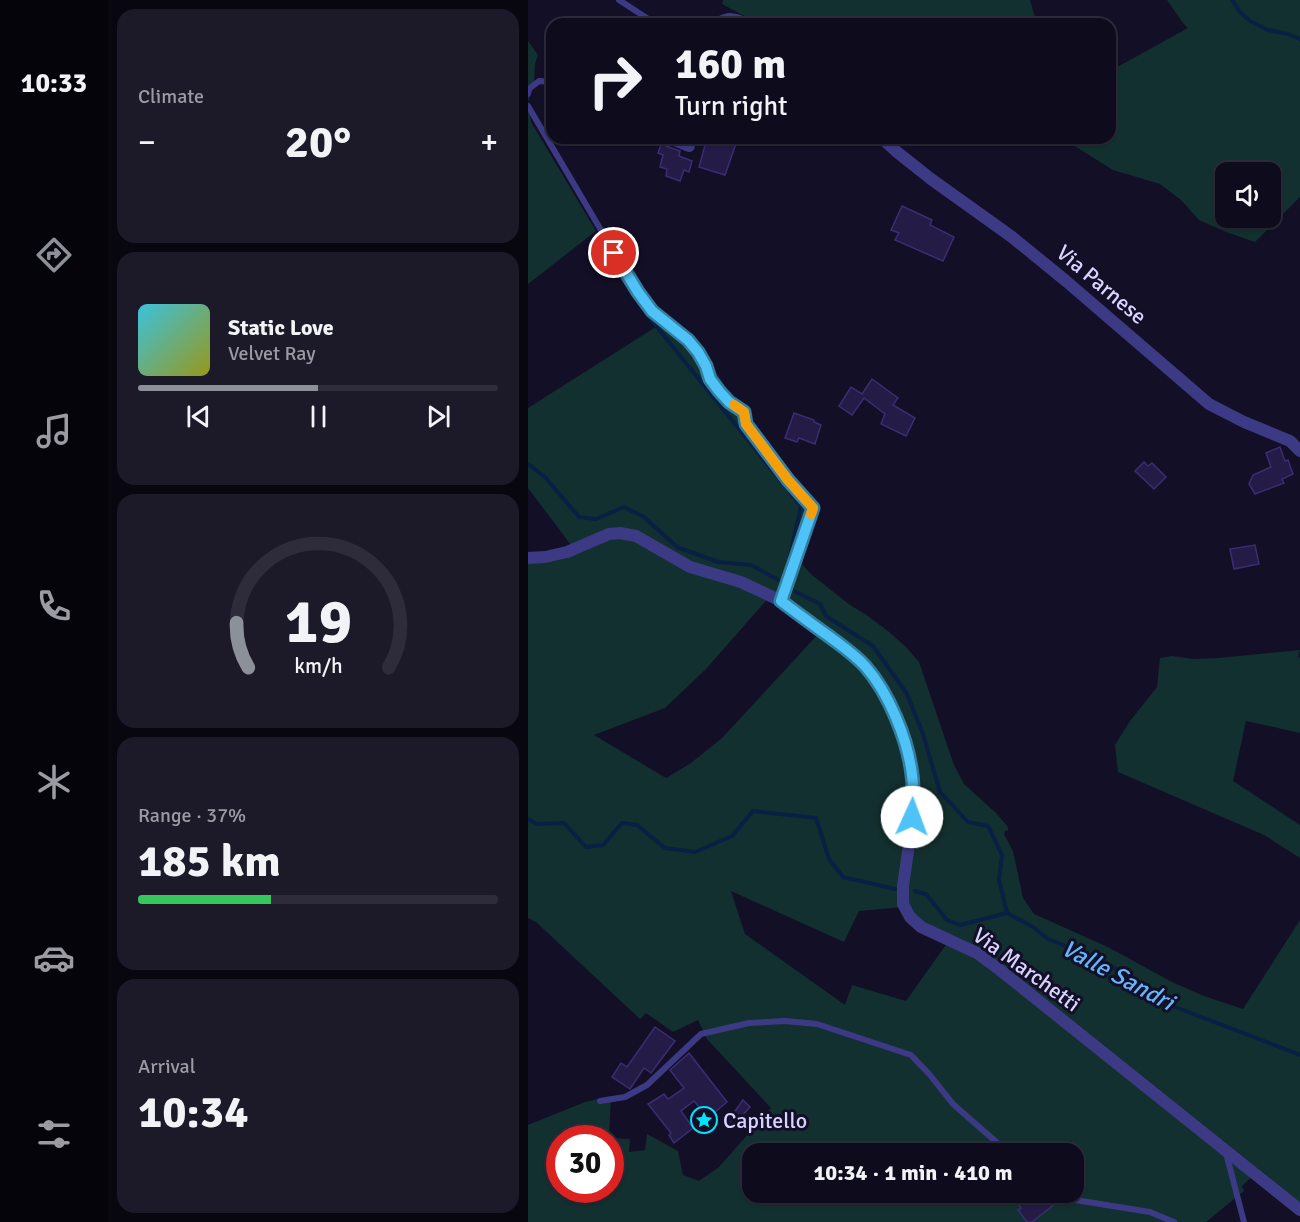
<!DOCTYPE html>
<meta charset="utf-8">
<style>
:root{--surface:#0e0b1c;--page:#1c1929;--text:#f1f3f6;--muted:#9b9ba3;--line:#2e2b3b;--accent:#8c9099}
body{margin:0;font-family:Signika,sans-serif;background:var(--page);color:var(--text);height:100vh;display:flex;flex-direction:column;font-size:22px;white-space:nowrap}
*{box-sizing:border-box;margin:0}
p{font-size:20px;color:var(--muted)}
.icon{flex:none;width:33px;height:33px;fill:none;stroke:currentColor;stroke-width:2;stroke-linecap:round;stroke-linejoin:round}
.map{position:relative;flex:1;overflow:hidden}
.sheet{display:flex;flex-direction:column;gap:9px;padding:9px;background:#08060f;width:420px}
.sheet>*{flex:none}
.banner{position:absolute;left:18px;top:18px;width:570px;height:126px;border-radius:18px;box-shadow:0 2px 4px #0004,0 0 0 2px var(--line);background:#0e0b1c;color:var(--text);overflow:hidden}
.buttons{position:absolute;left:687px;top:162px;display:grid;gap:12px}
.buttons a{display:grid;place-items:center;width:66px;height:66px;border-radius:12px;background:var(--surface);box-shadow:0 2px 4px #0004,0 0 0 2px var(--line);font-size:30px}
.speed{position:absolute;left:18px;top:1125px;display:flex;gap:12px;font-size:30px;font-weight:700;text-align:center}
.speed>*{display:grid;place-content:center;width:78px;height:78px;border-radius:50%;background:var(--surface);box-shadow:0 2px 4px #0004,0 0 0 2px var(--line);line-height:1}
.speed .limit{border:9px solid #d22;background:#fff;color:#111}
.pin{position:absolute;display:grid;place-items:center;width:51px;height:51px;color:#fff;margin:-26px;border:3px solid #fff;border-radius:50%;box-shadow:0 2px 6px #0007}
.me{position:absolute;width:66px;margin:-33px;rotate:2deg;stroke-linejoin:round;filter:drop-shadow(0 0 4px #0008)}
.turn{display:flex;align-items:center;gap:21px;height:126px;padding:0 30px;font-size:27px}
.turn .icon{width:78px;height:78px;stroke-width:2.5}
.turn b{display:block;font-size:42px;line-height:51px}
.big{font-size:45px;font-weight:700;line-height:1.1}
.sheet .widget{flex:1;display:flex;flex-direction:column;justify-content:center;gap:9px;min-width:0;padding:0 21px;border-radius:18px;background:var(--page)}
.sheet .dial{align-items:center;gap:0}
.dial svg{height:156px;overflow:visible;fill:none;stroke:var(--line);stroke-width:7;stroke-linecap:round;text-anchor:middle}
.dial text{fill:var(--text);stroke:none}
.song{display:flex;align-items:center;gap:18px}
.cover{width:72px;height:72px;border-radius:9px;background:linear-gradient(135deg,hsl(190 70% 55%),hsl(60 70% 35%))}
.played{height:6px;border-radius:3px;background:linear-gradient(90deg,var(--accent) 50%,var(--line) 50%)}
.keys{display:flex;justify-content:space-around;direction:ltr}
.heat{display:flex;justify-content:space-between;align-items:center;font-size:33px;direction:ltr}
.charge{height:9px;border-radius:4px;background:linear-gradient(90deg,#34c759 37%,var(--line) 0)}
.trip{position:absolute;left:214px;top:1143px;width:342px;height:60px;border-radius:18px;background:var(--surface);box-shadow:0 2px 4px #0004,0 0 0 2px var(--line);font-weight:700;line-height:60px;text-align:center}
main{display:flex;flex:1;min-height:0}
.tab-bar{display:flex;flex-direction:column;width:108px;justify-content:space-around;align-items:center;background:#06040b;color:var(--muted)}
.tab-bar .icon{width:42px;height:42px}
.tab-bar .on{color:var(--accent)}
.tab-bar b{font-size:27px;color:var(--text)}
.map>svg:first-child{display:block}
.green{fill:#12302f;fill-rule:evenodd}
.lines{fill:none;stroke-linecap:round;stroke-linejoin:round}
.stream{stroke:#0a1f44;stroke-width:4}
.building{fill:#241b47;stroke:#3b2d73;stroke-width:1.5}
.service{stroke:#3d3a85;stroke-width:6}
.minor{stroke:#3d3a85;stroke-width:12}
.route-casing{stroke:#337fa1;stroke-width:15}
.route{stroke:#4fc3f7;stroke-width:10}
.slow{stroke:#f59e0b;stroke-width:10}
.labels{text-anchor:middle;stroke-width:6;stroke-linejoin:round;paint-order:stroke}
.street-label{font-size:22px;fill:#d9d4ff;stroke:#130f26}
.poi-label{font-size:22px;fill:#d9d4ff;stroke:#130f26;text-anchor:start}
.water-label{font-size:24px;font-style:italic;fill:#62b6ff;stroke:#130f26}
</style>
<main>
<nav class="tab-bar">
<b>10:33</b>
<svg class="icon on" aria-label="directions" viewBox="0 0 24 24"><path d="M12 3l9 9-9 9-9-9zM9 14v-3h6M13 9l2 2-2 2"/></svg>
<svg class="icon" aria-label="music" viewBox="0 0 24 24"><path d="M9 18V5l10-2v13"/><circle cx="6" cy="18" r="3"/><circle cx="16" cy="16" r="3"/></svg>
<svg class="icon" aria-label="phone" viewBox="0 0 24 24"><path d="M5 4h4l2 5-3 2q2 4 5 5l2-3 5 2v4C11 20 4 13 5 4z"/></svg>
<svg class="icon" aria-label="climate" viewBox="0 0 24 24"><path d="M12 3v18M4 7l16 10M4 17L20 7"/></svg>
<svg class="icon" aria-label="car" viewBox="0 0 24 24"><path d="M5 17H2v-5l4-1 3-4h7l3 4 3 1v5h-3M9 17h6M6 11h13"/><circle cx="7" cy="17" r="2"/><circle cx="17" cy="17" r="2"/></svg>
<svg class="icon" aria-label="filters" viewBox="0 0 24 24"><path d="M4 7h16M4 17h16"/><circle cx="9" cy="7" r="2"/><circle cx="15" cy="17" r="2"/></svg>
</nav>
<section class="sheet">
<div class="widget"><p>Climate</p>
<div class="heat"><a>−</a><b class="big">20°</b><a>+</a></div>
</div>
<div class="widget">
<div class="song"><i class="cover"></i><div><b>Static Love</b><p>Velvet Ray</p></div></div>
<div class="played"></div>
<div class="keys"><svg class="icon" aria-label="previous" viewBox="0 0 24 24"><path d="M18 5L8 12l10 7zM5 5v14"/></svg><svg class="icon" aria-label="pause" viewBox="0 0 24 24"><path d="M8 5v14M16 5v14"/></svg><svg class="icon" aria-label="next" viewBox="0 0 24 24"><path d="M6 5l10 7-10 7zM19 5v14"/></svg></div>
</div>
<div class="widget dial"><svg viewBox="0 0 100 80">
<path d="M14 69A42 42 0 1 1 86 69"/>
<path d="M14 69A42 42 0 0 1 8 46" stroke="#8c9099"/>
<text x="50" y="56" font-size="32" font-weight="700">19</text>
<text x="50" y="72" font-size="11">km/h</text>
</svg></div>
<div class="widget"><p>Range · 37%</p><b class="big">185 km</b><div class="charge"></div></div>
<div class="widget"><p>Arrival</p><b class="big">10:34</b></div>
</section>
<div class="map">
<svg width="772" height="1222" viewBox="0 0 772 1222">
<rect width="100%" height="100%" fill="#130f26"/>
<!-- green -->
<g class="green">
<polygon points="195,0 502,0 509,24 312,24 300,17 296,24 231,24 194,4"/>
<path d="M639 0H772V197L727 242 698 232 671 220 653 200 632 184 585 170 534 138H582V71L660 28 655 23ZM698 172H742V218H698Z"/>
<polygon points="0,41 10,55 7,64 6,83 0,102"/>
<polygon points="0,102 3,122 68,231 0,284"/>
<path d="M142 318 165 337 197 386 208 399 286 506 274 547 272 562 284 575 322 605 337 614 360 631 378 647 391 662 426 765 436 784 468 813 480 827V831L478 830 476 834 485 851 495 898 506 914 580 947 644 982 676 996 715 1009 772 920V1211L726 1175 714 1186 716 1191 678 1222H0V1125L57 1102 83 1096 81 1138 102 1139 101 1152 117 1150 119 1134 150 1151 155 1175 171 1181 191 1167 243 1108 179 1039 170 1020 145 1032 118 1013 112 1019 8 922 0 918V558L46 549 0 488V408ZM243 595 294 630 194 738 163 763 138 778 66 735 137 708 178 669ZM203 891 316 942 331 911 377 907 391 923 422 939 378 1001 324 985 317 1005 217 934ZM32 1138H82V1190H32ZM225 1154H546V1192H225Z"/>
<polygon points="772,650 770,657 772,658 772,733 718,721 705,781 772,825 772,858 736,835 590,772 587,745 602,721 629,687 632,658 644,656 665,659 690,658"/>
</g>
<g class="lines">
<!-- stream -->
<g class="stream">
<polyline points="704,0 712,12 722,21 740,30 760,34 772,39"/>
<polyline points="121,317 273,506 256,583"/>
<polyline points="0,464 17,477 51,517 68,519 96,507 116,517 149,547 190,562 223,565 256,583 266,591 292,604 298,616 345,646 379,694 395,734 412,792 440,822 460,826 474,855 471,880 479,913"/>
<polyline points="0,819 9,824 36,823 58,847 75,845 94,823 109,825 137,848 167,852 204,836 225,811 288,818 301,859 315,877 367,889"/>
<polyline points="387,891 398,894 419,920 432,925 479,913 505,927 520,939 562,956 599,974 637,1003 772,1055"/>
</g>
</g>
<!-- building -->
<g class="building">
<polygon points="179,138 210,138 197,175 171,167"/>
<polygon points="134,141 138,146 152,151 151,156 164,161 161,172 156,170 152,181 138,176 139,169 132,167 135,155 130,153"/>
<polygon points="374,206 404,220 402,225 426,237 415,261 367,240 371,233 363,230"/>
<polygon points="344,379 370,398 365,405 387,418 378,436 353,424 357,414 336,398 324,415 311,406 323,387 334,394"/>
<polygon points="266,413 286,420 286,422 293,425 287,444 271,438 269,442 257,438"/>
<polygon points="752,447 757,461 760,460 765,474 754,479 756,483 727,494 721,484 725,475 743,467 738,453"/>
<polygon points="616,462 620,466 624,463 638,477 626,489 607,471"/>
<polygon points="727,545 731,564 706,569 702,549"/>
<polygon points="127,1027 147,1041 123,1073 116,1068 102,1089 84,1077 93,1063 99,1067"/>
<polygon points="161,1053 199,1102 185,1114 179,1106 174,1110 166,1101 153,1111 165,1128 146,1143 141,1135 143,1133 120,1104 136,1094 140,1099 156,1088 142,1070"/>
<polygon points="215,1100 222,1107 202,1129 197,1125"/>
<polygon points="482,1192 504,1192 508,1197 513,1192 520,1192 528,1203 504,1222 499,1222 490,1210 493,1208"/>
</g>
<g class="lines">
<!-- service -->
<g class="service">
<polyline points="91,0 128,24"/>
<polyline points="0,94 1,89 11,81 24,82"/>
<polyline points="0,106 110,293 124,311 160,340 170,352 178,366 182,379 191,391 201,402 216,412 218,424 260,480 285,508 253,601"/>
<polyline points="72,1101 97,1097 119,1085 173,1034 221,1023 257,1021 289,1024 383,1055 402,1075 425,1104 482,1154"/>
<polyline points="698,1153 716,1222"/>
<polyline points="528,1192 541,1199 622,1212 646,1222"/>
</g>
<!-- minor -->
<g class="minor">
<path d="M189 24C200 17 207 18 218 24"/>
<polyline points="141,138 161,146"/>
<polyline points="354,138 369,152 403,179 484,237 538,281 681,404 716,422 762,441 772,451"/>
<polyline points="0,558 17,557 39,552 81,534 92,533 108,536 162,567 213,582 253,601 321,651 336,665 348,680 358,696 368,717 379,753 384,774 385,795 382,838 375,886 375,904 382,917 393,927 449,953 472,970 772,1210"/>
</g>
</g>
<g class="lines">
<defs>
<path id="route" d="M86 253 110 292 124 311 160 340 170 352 178 366 182 379 191 391 201 402 216 412 218 424 260 480 285 508 253 601C269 613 285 625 302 637 314 646 327 655 337 666 361 693 380 740 384 775 386 789 385 803 384 817"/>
</defs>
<!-- route casing -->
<use href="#route" class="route-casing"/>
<!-- route -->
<use href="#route" class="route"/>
<!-- slow -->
<polyline class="slow" points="206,405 216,412 218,424 260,480 285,508 283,514"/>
</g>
<!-- icons -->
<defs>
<symbol id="sight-ring" viewBox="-11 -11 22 22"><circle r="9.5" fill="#130f26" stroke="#00e5ff" stroke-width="1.5"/><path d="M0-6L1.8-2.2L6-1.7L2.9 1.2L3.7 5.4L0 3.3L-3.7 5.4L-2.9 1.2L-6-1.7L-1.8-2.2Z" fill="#00e5ff"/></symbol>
</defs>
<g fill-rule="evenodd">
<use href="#sight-ring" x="161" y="1105" width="30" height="30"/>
</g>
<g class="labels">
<!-- street labels -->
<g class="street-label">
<text transform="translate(574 284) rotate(40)" y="8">Via Parnese</text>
<text transform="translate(499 969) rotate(36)" y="8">Via Marchetti</text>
</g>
<!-- poi labels -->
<g class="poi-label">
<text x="195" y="1128">Capitello</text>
</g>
<!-- water labels -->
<g class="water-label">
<text transform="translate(590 975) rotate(28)" y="8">Valle Sandri</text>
</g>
</g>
</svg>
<div class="buttons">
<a><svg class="icon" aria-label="sound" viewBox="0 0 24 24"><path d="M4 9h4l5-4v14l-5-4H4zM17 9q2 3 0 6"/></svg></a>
</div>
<div class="speed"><div class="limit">30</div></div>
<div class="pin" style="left:86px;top:253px;background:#d93025"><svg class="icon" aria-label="arrive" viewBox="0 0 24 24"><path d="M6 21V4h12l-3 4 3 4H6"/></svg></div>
<svg class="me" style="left:384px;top:817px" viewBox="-20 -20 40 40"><circle r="19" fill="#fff"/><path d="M0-13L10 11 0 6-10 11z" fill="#4fc3f7"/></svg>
<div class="trip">10:34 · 1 min · 410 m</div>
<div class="banner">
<div class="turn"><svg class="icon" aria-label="right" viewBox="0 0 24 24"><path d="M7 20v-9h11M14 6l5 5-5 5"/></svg><div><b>160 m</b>Turn right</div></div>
</div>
</div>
</main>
